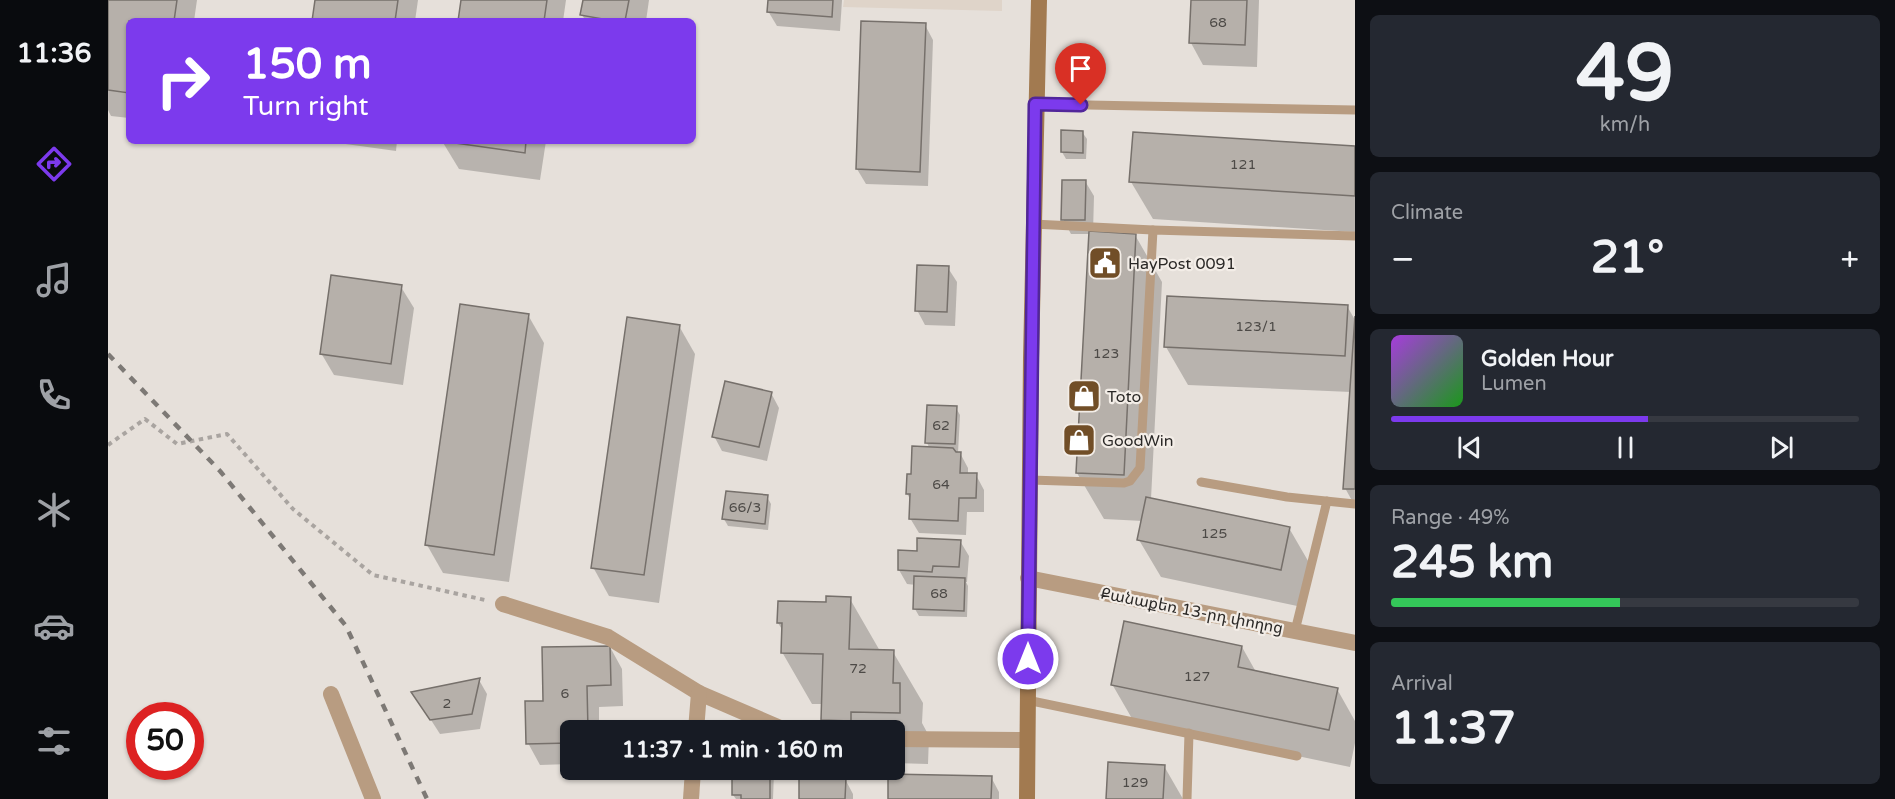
<!DOCTYPE html>
<meta charset="utf-8">
<style>
:root{--surface:#171b24;--page:#242831;--text:#f1f3f6;--muted:#9ea1a6;--line:#363941;--accent:#7c3aed}
body{margin:0;font-family:"Varela Round","Noto Sans Armenian",sans-serif;background:var(--page);color:var(--text);height:100vh;display:flex;flex-direction:column;font-size:22px;white-space:nowrap}
*{box-sizing:border-box;margin:0}
p{font-size:20px;color:var(--muted)}
.icon{flex:none;width:33px;height:33px;fill:none;stroke:currentColor;stroke-width:2;stroke-linecap:round;stroke-linejoin:round}
.map{position:relative;flex:1;overflow:hidden}
.panel{display:flex;flex-direction:column;gap:15px;padding:15px;background:#0d0f14;width:540px}
.panel>*{flex:none}
.guide{position:absolute;left:18px;top:18px;width:570px;height:126px;border-radius:9px;box-shadow:0 2px 4px #0004;background:#7c3aed;color:#fff;overflow:hidden}
.speed{position:absolute;left:18px;top:702px;display:flex;gap:12px;font-size:30px;font-weight:700;text-align:center}
.speed>*{display:grid;place-content:center;width:78px;height:78px;border-radius:50%;background:var(--surface);box-shadow:0 2px 4px #0004;line-height:1}
.speed .limit{border:9px solid #d22;background:#fff;color:#111}
.pin{position:absolute;display:grid;place-items:center;width:51px;height:51px;color:#fff;margin:-62px -26px;border-radius:50% 50% 50% 0;rotate:-45deg;box-shadow:0 0 6px #0007}
.pin .icon{rotate:45deg}
.me{position:absolute;width:66px;margin:-33px;rotate:0deg;stroke-linejoin:round;filter:drop-shadow(0 0 4px #0008)}
.turn{display:flex;align-items:center;gap:21px;height:126px;padding:0 18px;font-size:27px}
.turn .icon{width:78px;height:78px;stroke-width:2.5}
.turn b{display:block;font-size:42px;line-height:51px}
.big{font-size:45px;font-weight:700;line-height:1.1}
.panel .tile{flex:1;display:flex;flex-direction:column;justify-content:center;gap:9px;min-width:0;padding:0 21px;border-radius:9px;background:var(--page)}
.panel .dial{align-items:center;gap:0}
.dial b{font-size:78px;line-height:1}
.song{display:flex;align-items:center;gap:18px}
.cover{width:72px;height:72px;border-radius:9px;background:linear-gradient(135deg,hsl(280 70% 55%),hsl(120 70% 35%))}
.played{height:6px;border-radius:3px;background:linear-gradient(90deg,var(--accent) 55%,var(--line) 55%)}
.keys{display:flex;justify-content:space-around;direction:ltr}
.heat{display:flex;justify-content:space-between;align-items:center;font-size:33px;direction:ltr}
.charge{height:9px;border-radius:4px;background:linear-gradient(90deg,#34c759 49%,var(--line) 0)}
.trip{position:absolute;left:452px;top:720px;width:345px;height:60px;border-radius:9px;background:var(--surface);box-shadow:0 2px 4px #0004;font-weight:700;line-height:60px;text-align:center}
main{display:flex;flex:1;min-height:0}
.tabs{display:flex;flex-direction:column;width:108px;justify-content:space-around;align-items:center;background:#090b0e;color:var(--muted)}
.tabs .icon{width:42px;height:42px}
.tabs .active{color:var(--accent)}
.tabs b{font-size:27px;color:var(--text)}
.map>svg:first-child{display:block}
.built{fill:#dfd4c9}
.shadow{fill:#0003}
.building{fill:#b6b0aa;stroke:#76706b;stroke-width:1.5}
.lines{fill:none;stroke-linecap:round;stroke-linejoin:round}
.path{stroke:#a9a4a0;stroke-width:4;stroke-dasharray:4.5 4.5;stroke-linecap:butt}
.service{stroke:#b89c81;stroke-width:9}
.minor{stroke:#b89c81;stroke-width:16}
.secondary{stroke:#a27a50;stroke-width:16}
.rail{stroke:#7d7975;stroke-width:4.5;stroke-dasharray:8 8;stroke-linecap:butt}
.route-casing{stroke:#51269a;stroke-width:15}
.route{stroke:#7c3aed;stroke-width:10}
.labels{text-anchor:middle;stroke-width:4.5;stroke-linejoin:round;paint-order:stroke}
.number-label{font-size:14px;fill:#4d4a47}
.poi-label{font-size:16px;fill:#2a2826;stroke:#f3ede7;text-anchor:start}
.street-label{font-size:16px;fill:#2a2826;stroke:#f3ede7}
</style>
<main>
<nav class="tabs">
<b>11:36</b>
<svg class="icon active" aria-label="directions" viewBox="0 0 24 24"><path d="M12 3l9 9-9 9-9-9zM9 14v-3h6M13 9l2 2-2 2"/></svg>
<svg class="icon" aria-label="music" viewBox="0 0 24 24"><path d="M9 18V5l10-2v13"/><circle cx="6" cy="18" r="3"/><circle cx="16" cy="16" r="3"/></svg>
<svg class="icon" aria-label="phone" viewBox="0 0 24 24"><path d="M5 4h4l2 5-3 2q2 4 5 5l2-3 5 2v4C11 20 4 13 5 4z"/></svg>
<svg class="icon" aria-label="climate" viewBox="0 0 24 24"><path d="M12 3v18M4 7l16 10M4 17L20 7"/></svg>
<svg class="icon" aria-label="car" viewBox="0 0 24 24"><path d="M5 17H2v-5l4-1 3-4h7l3 4 3 1v5h-3M9 17h6M6 11h13"/><circle cx="7" cy="17" r="2"/><circle cx="17" cy="17" r="2"/></svg>
<svg class="icon" aria-label="filters" viewBox="0 0 24 24"><path d="M4 7h16M4 17h16"/><circle cx="9" cy="7" r="2"/><circle cx="15" cy="17" r="2"/></svg>
</nav>
<div class="map">
<svg width="1247" height="799" viewBox="0 0 1247 799">
<rect width="100%" height="100%" fill="#e6e0da"/>
<!-- built -->
<polygon class="built" points="736,0 894,0 894,11 735,7"/>
<!-- shadow -->
<g class="shadow">
<polygon points="0,0 89,0 86,21 21,21 21,118 3,116 0,110"/>
<polygon points="209,0 310,0 307,21 206,21"/>
<polygon points="355,0 458,0 455,21 352,21"/>
<polygon points="477,0 541,0 538,21 478,21 474,15"/>
<polygon points="661,0 734,0 732,31 669,26 660,11"/>
<polygon points="1084,0 1151,0 1149,67 1095,65 1083,43"/>
<polygon points="817,25 825,40 820,186 758,184 749,169"/>
<polygon points="974,132 979,139 978,159 958,159 954,152"/>
<polygon points="216,141 289,141 288,151"/>
<polygon points="334,141 438,141 432,180 351,169"/>
<polygon points="1247,147 1247,232 1045,219 1023,182"/>
<polygon points="977,181 986,196 985,233 1027,235 1054,282 1043,499 1181,528 1203,566 1194,607 1053,577 1031,540 1035,521 996,519 969,473 982,234 963,234 955,219"/>
<polygon points="840,268 849,282 847,326 817,325 809,310"/>
<polygon points="293,287 306,308 295,385 226,375 213,353"/>
<polygon points="1239,306 1247,320 1247,506 1237,488 1243,392 1080,385 1058,347"/>
<polygon points="420,315 436,343 401,582 335,573 319,545"/>
<polygon points="571,326 587,354 551,603 501,596 485,567"/>
<polygon points="663,393 671,408 659,461 614,451 606,436"/>
<polygon points="848,408 852,415 850,453 852,453 860,468 860,475 868,475 876,490 876,512 859,512 858,535 811,533 802,518 803,500 799,494 805,475 822,449 819,443"/>
<polygon points="659,497 663,504 660,530 620,526 616,519"/>
<polygon points="852,541 861,556 859,582 858,582 860,586 859,617 811,616 807,609 808,585 799,584 791,570 810,552"/>
<polygon points="742,599 772,651 785,652 815,703 814,723 821,736 820,764 786,763 786,730 721,730 715,720 715,704 704,704 674,652 675,631 670,623 719,603"/>
<polygon points="502,647 514,669 515,706 491,707 491,730 462,730 462,764 432,765 420,743"/>
<polygon points="1134,647 1148,672 1229,689 1247,721 1247,743 1242,767 1026,722 1004,684"/>
<polygon points="371,680 379,694 372,729 332,734 314,706"/>
<polygon points="1056,766 1075,799 999,799"/>
<polygon points="626,770 664,770 666,772 665,799 628,799 625,795"/>
<polygon points="744,770 772,770 771,772 745,771"/>
<polygon points="883,777 891,792 891,799 781,799"/>
<polygon points="737,779 745,794 745,799 692,799"/>
</g>
<!-- building -->
<g class="building">
<polygon points="0,0 69,0 66,21 21,21 21,93 0,90"/>
<polygon points="207,0 290,0 287,21 204,21"/>
<polygon points="353,0 439,0 436,21 350,21"/>
<polygon points="475,0 521,0 517,21 506,21 472,15"/>
<polygon points="660,0 725,0 724,17 659,12"/>
<polygon points="1083,0 1139,0 1137,45 1081,43"/>
<polygon points="753,21 818,23 812,172 748,169"/>
<polygon points="953,130 975,131 975,153 953,152"/>
<polygon points="1025,132 1247,146 1247,196 1021,182"/>
<polygon points="333,141 418,141 417,153"/>
<polygon points="954,180 978,180 977,220 953,220"/>
<polygon points="981,231 1028,234 1016,475 968,473"/>
<polygon points="809,265 841,266 839,312 807,311"/>
<polygon points="223,275 294,285 283,364 212,354"/>
<polygon points="1059,296 1240,305 1237,356 1056,347"/>
<polygon points="352,304 421,314 386,555 317,545"/>
<polygon points="1247,316 1247,489 1235,489"/>
<polygon points="519,317 572,325 536,575 483,568"/>
<polygon points="617,381 664,392 651,447 604,437"/>
<polygon points="819,405 849,406 847,444 817,443"/>
<polygon points="804,446 845,448 848,452 853,452 852,473 869,473 868,498 851,498 850,521 801,519 802,494 798,494 799,474 803,474"/>
<polygon points="618,491 660,495 657,524 614,519"/>
<polygon points="1038,497 1182,527 1173,570 1029,540"/>
<polygon points="809,538 853,540 851,567 825,566 824,572 790,570 790,550 809,551"/>
<polygon points="806,576 857,578 856,611 805,609"/>
<polygon points="718,596 743,597 741,649 786,650 785,683 792,683 792,713 743,712 743,721 713,720 715,654 673,653 674,623 669,623 670,601 718,602"/>
<polygon points="1016,621 1134,646 1130,667 1230,688 1221,730 1003,685"/>
<polygon points="502,646 503,685 479,686 480,730 462,730 462,743 418,744 417,701 435,701 434,647"/>
<polygon points="372,678 364,714 322,720 303,692"/>
<polygon points="1000,762 1057,765 1055,799 998,799"/>
<polygon points="624,770 662,770 662,799 633,799 633,795 624,795"/>
<polygon points="780,774 884,776 883,799 780,799"/>
<polygon points="691,777 738,778 737,799 691,799"/>
</g>
<g class="lines">
<!-- path -->
<polyline class="path" points="0,445 37,419 69,444 119,434 185,509 265,575 377,600"/>
<!-- service -->
<g class="service">
<polyline points="927,104 1247,110"/>
<polyline points="925,224 1045,230"/>
<polyline points="922,480 1016,483 1022,481 1032,468 1045,230 1247,236"/>
<polyline points="1093,482 1179,497 1247,504"/>
<polyline points="1187,631 1219,501"/>
<polyline points="919,700 1189,756"/>
<polyline points="1079,799 1081,733"/>
</g>
<!-- minor -->
<g class="minor">
<polyline points="920,578 1247,643"/>
<polyline points="395,604 500,637 591,693 677,730"/>
<polyline points="223,694 265,799"/>
<polyline points="588,730 591,693"/>
<polyline points="786,739 919,740"/>
<polyline points="583,799 585,770"/>
</g>
<!-- secondary -->
<polyline class="secondary" points="919,799 923,358 931,0"/>
<!-- rail -->
<polyline class="rail" points="0,354 112,471 238,626 319,799"/>
</g>
<g class="lines">
<defs>
<polyline id="route" points="920,659 927,104 973,105"/>
</defs>
<!-- route casing -->
<use href="#route" class="route-casing"/>
<!-- route -->
<use href="#route" class="route"/>
</g>
<!-- icons -->
<defs>
<symbol id="civic-square" viewBox="-11 -11 22 22"><rect x="-9" y="-9" width="18" height="18" rx="4" fill="#714e27" stroke="#f3ede7"/><path d="M-.6-6.5H3V-4.5H.6V-3L4-1V1h2V6H-6V1h2V-1L-.6-3ZM-1.2 2.5V6h2.4V2.5Z" fill="#fff"/></symbol>
<symbol id="shop-square" viewBox="-11 -11 22 22"><rect x="-9" y="-9" width="18" height="18" rx="4" fill="#714e27" stroke="#f3ede7"/><path d="M-5-2.5h2.3a2.7 3.5 0 0 1 5.4 0H5L5.5 6h-11ZM-1.5-2.5h3a1.5 2.3 0 0 0-3 0Z" fill="#fff"/></symbol>
</defs>
<g fill-rule="evenodd">
<use href="#civic-square" x="978" y="244" width="38" height="38"/>
<use href="#shop-square" x="957" y="377" width="38" height="38"/>
<use href="#shop-square" x="952" y="421" width="38" height="38"/>
</g>
<g class="labels">
<!-- number labels -->
<g class="number-label">
<text x="1110" y="27">68</text>
<text x="1135" y="169">121</text>
<text x="1148" y="331">123/1</text>
<text x="998" y="358">123</text>
<text x="833" y="430">62</text>
<text x="833" y="489">64</text>
<text x="637" y="512">66/3</text>
<text x="1106" y="538">125</text>
<text x="831" y="598">68</text>
<text x="750" y="673">72</text>
<text x="1089" y="681">127</text>
<text x="457" y="698">6</text>
<text x="339" y="708">2</text>
<text x="1027" y="787">129</text>
</g>
<!-- poi labels -->
<g class="poi-label">
<text x="1020" y="269">HayPost 0091</text>
<text x="999" y="402">Toto</text>
<text x="994" y="446">GoodWin</text>
</g>
<!-- street labels -->
<g class="street-label">
<text transform="translate(1084 610) rotate(11)" y="6">Քանաքեռ 13-րդ փողոց</text>
</g>
</g>
</svg>
<div class="speed"><div class="limit">50</div></div>
<div class="pin" style="left:973px;top:105px;background:#d93025"><svg class="icon" aria-label="arrive" viewBox="0 0 24 24"><path d="M6 21V4h12l-3 4 3 4H6"/></svg></div>
<svg class="me" style="left:920px;top:659px" viewBox="-20 -20 40 40"><circle r="17" fill="#7c3aed" stroke="#fff" stroke-width="3"/><path d="M0-11L8 9 0 5-8 9z" fill="#fff"/></svg>
<div class="trip">11:37 · 1 min · 160 m</div>
<div class="guide">
<div class="turn"><svg class="icon" aria-label="right" viewBox="0 0 24 24"><path d="M7 20v-9h11M14 6l5 5-5 5"/></svg><div><b>150 m</b>Turn right</div></div>
</div>
</div>
<section class="panel">
<div class="tile dial"><b>49</b><p>km/h</p></div>
<div class="tile"><p>Climate</p>
<div class="heat"><a>−</a><b class="big">21°</b><a>+</a></div>
</div>
<div class="tile">
<div class="song"><i class="cover"></i><div><b>Golden Hour</b><p>Lumen</p></div></div>
<div class="played"></div>
<div class="keys"><svg class="icon" aria-label="previous" viewBox="0 0 24 24"><path d="M18 5L8 12l10 7zM5 5v14"/></svg><svg class="icon" aria-label="pause" viewBox="0 0 24 24"><path d="M8 5v14M16 5v14"/></svg><svg class="icon" aria-label="next" viewBox="0 0 24 24"><path d="M6 5l10 7-10 7zM19 5v14"/></svg></div>
</div>
<div class="tile"><p>Range · 49%</p><b class="big">245 km</b><div class="charge"></div></div>
<div class="tile"><p>Arrival</p><b class="big">11:37</b></div>
</section>
</main>
